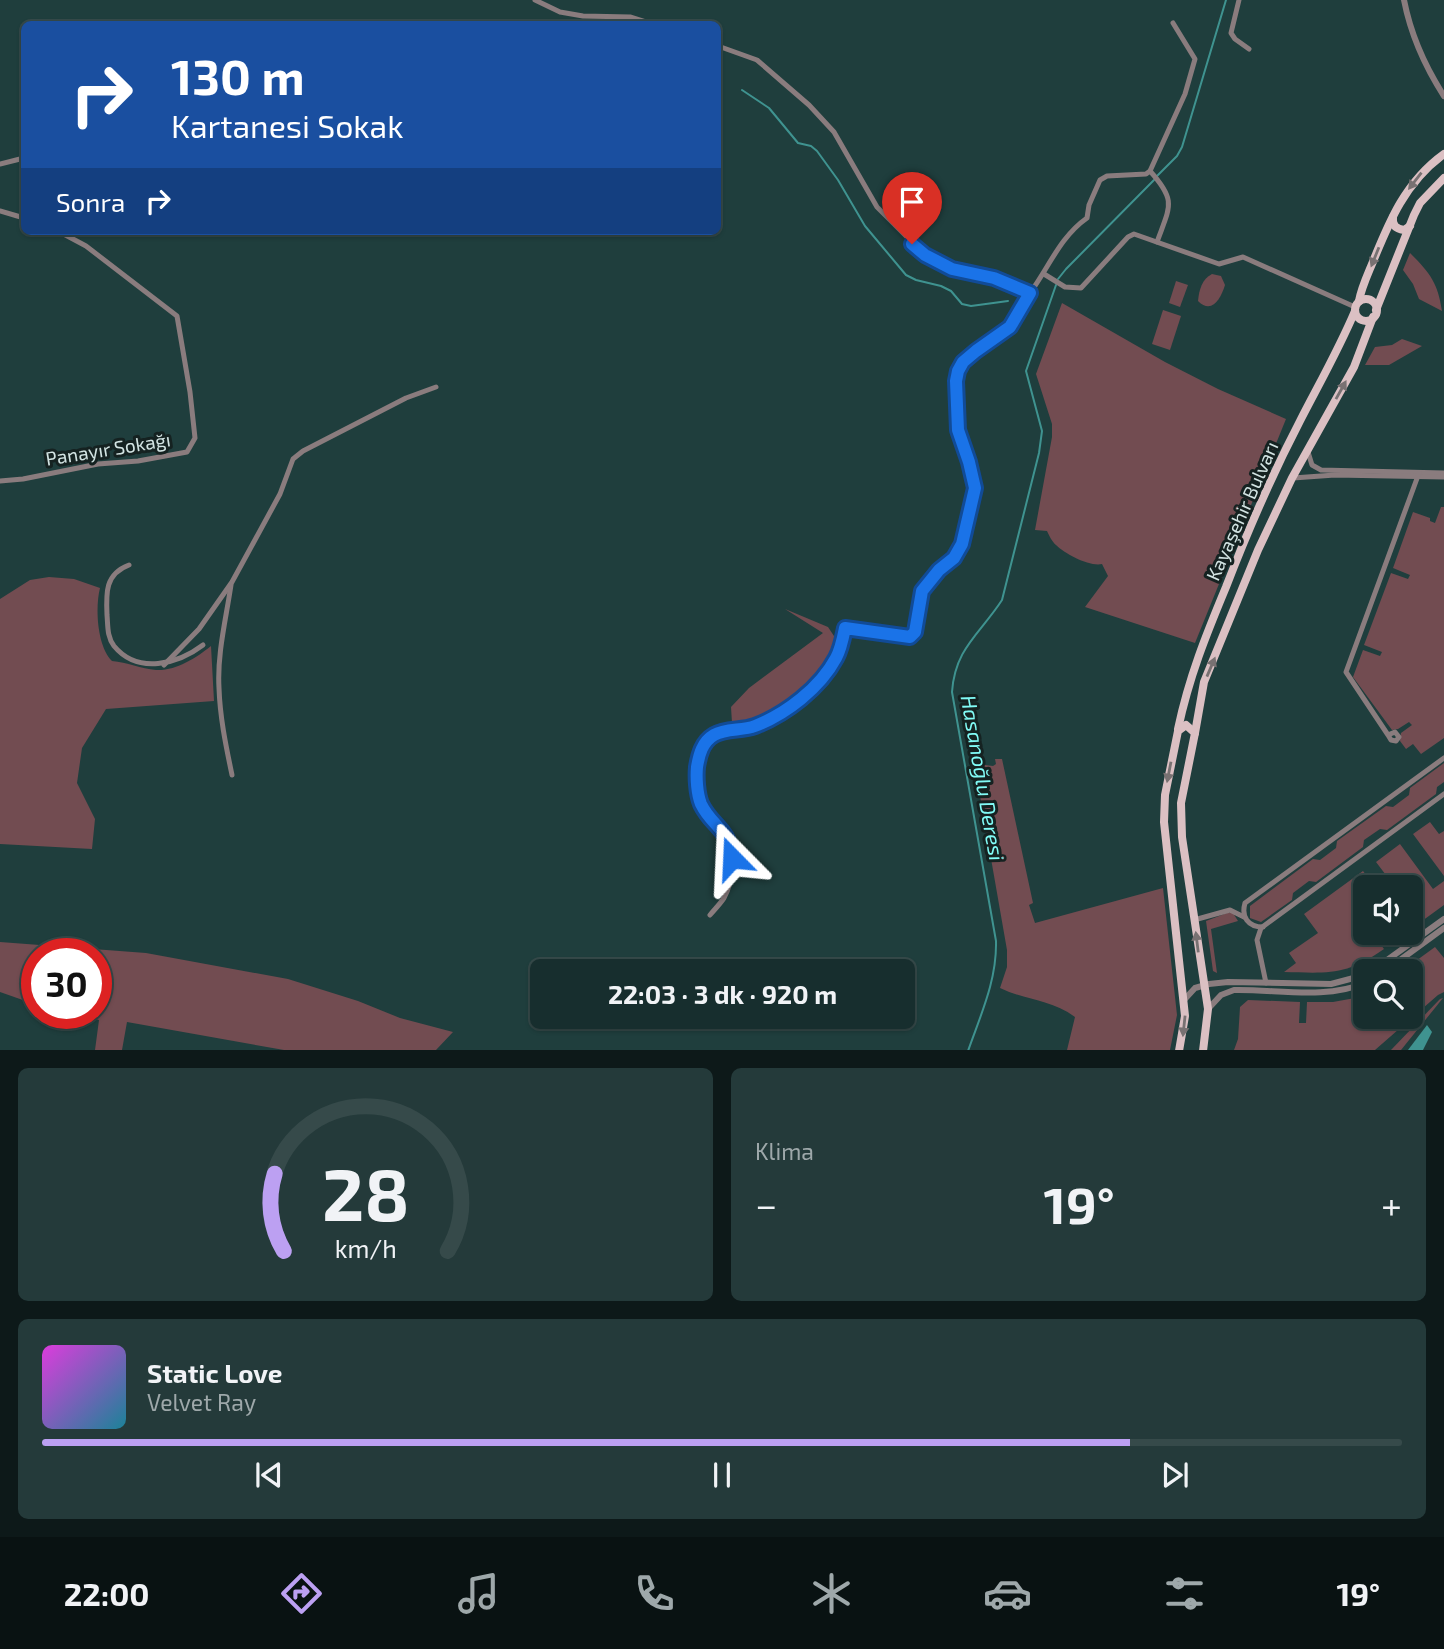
<!DOCTYPE html>
<html lang="tr">
<meta charset="utf-8">
<style>
:root{--surface:#172e2e;--page:#243a3a;--text:#f1f3f6;--muted:#9ea8aa;--line:#364a4a;--accent:#bca0f2}
body{margin:0;font-family:"Exo 2",sans-serif;background:var(--page);color:var(--text);height:100vh;display:flex;flex-direction:column;font-size:26px;white-space:nowrap}
*{box-sizing:border-box;margin:0}
p{font-size:23px;color:var(--muted)}
.icon{flex:none;width:38px;height:38px;fill:none;stroke:currentColor;stroke-width:2;stroke-linecap:round;stroke-linejoin:round}
.map{position:relative;height:1050px;overflow:hidden}
.drawer{display:flex;flex-direction:column;gap:18px;padding:18px;background:#0d1919;flex:1}
.drawer>*{flex:none}
.banner{position:absolute;left:21px;top:21px;width:700px;height:214px;border-radius:10px;box-shadow:0 2px 5px #0004,0 0 0 2px var(--line);background:#1a4fa0;color:#fff;overflow:hidden}
.tools{position:absolute;left:1353px;top:875px;display:grid;gap:14px}
.tools a{display:grid;place-items:center;width:70px;height:70px;border-radius:10px;background:var(--surface);box-shadow:0 2px 5px #0004,0 0 0 2px var(--line);font-size:35px}
.speed{position:absolute;left:21px;top:938px;display:flex;gap:14px;font-size:35px;font-weight:700;text-align:center}
.speed>*{display:grid;place-content:center;width:91px;height:91px;border-radius:50%;background:var(--surface);box-shadow:0 2px 5px #0004,0 0 0 2px var(--line);line-height:1}
.speed .limit{border:10px solid #d22;background:#fff;color:#111}
.pin{position:absolute;display:grid;place-items:center;width:60px;height:60px;color:#fff;margin:-72px -30px;border-radius:50% 50% 50% 0;rotate:-45deg;box-shadow:0 0 7px #0007}
.pin .icon{rotate:45deg}
.me{position:absolute;width:77px;margin:-38px;rotate:339deg;stroke-linejoin:round;filter:drop-shadow(0 0 5px #0008)}
.turn{display:flex;align-items:center;gap:24px;height:147px;padding:0 35px;font-size:32px}
.turn .icon{width:91px;height:91px;stroke-width:2.5}
.turn b{display:block;font-size:49px;line-height:60px}
.then{display:flex;align-items:center;height:66px;padding:0 35px;background:#0003;gap:14px;font-size:26px}
.big{font-size:52px;font-weight:700;line-height:1.1}
.drawer .card{flex:1;display:flex;flex-direction:column;justify-content:center;gap:10px;min-width:0;padding:0 24px;border-radius:10px;background:var(--page)}
.drawer .dial{align-items:center;gap:0}
.dial svg{height:182px;overflow:visible;fill:none;stroke:var(--line);stroke-width:7;stroke-linecap:round;text-anchor:middle}
.dial text{fill:var(--text);stroke:none}
.song{display:flex;align-items:center;gap:21px}
.cover{width:84px;height:84px;border-radius:10px;background:linear-gradient(135deg,hsl(300 70% 55%),hsl(190 70% 35%))}
.played{height:7px;border-radius:4px;background:linear-gradient(90deg,var(--accent) 80%,var(--line) 80%)}
.keys{display:flex;justify-content:space-around;direction:ltr}
.heat{display:flex;justify-content:space-between;align-items:center;font-size:38px;direction:ltr}
.drawer .tiles{flex:1;display:grid;gap:18px;grid-template-columns:1fr 1fr}
.card:last-child{grid-column:span 2}
.trip{position:absolute;left:530px;top:959px;width:385px;height:70px;border-radius:10px;background:var(--surface);box-shadow:0 2px 5px #0004,0 0 0 2px var(--line);font-weight:700;line-height:70px;text-align:center}
.dock{display:flex;height:112px;justify-content:space-around;align-items:center;background:#091212;color:var(--muted)}
.dock .icon{width:49px;height:49px}
.dock .current{color:var(--accent)}
.dock b{font-size:32px;color:var(--text)}
.map>svg:first-child{display:block}
.green{fill:#724c51}
.water{fill:#3f9390}
.lines{fill:none;stroke-linecap:round;stroke-linejoin:round}
.stream{stroke:#3f9390;stroke-width:2}
.minor{stroke:#8a7c7e;stroke-width:5}
.tertiary{stroke:#8a7c7e;stroke-width:6}
.primary{stroke:#dbc0c3;stroke-width:8}
.oneway{fill:#787172}
.route-casing{stroke:#114b97;stroke-width:18}
.route{stroke:#1a73e8;stroke-width:12}
.labels{text-anchor:middle;stroke-width:6;stroke-linejoin:round;paint-order:stroke}
.street-label{font-size:19px;fill:#d3e4e3;stroke:#152221}
.water-label{font-size:21px;font-style:italic;fill:#81fbf6;stroke:#152221}
</style>
<div class="map">
<svg width="1444" height="1051" viewBox="0 0 1444 1051">
<rect width="100%" height="100%" fill="#1f3e3d"/>
<!-- green -->
<g class="green">
<path d="M1410 253C1430 273 1438 283 1442 311L1419 299 1413 284 1403 270Z"/>
<path d="M1212 274 1221 276 1225 285C1221 298 1212 315 1198 301 1199 290 1202 279 1212 274Z"/>
<polygon points="1176,281 1188,285 1180,307 1169,303"/>
<path d="M1062 303 1165 362 1218 389 1286 419 1195 643 1085 607 1108 576 1102 564C1090 567 1065 554 1056 545 1052 542 1049 535 1047 531L1035 530 1052 437V424L1036 374Z"/>
<polygon points="1163,310 1181,316 1170,350 1152,344"/>
<polygon points="1402,339 1422,346 1389,365 1365,365 1375,347 1392,345"/>
<polygon points="1441,507 1444,507 1444,738 1421,754 1413,744 1406,749 1400,741 1401,733 1412,725 1409,722 1398,729 1392,730 1353,677 1363,650 1380,656 1382,652 1364,645 1391,573 1408,579 1410,575 1393,568 1413,512 1430,518 1430,521 1435,523"/>
<path d="M49 577 74 579 100 588C95 608 97 646 112 661 127 662 141 669 156 670 176 671 196 658 211 646L214 701 106 709 82 748 77 783 95 819 92 849 0 844V599L30 580Z"/>
<path d="M785 609 828 627 836 639C832 677 767 729 729 727L732 723 731 707 749 688 823 633Z"/>
<path d="M975 749 980 750 985 765 993 766 996 764 995 759H1002L1033 903 1029 905 1035 923 1163 888 1177 1015 1170 1050H1067L1075 1017C1050 999 1027 1001 1000 988L1007 967V950L972 750Z"/>
<polygon points="1444,763 1444,782 1437,787 1436,794 1387,830 1380,829 1364,840 1363,847 1316,882 1309,881 1293,893 1292,900 1261,922 1250,918 1250,906 1313,859 1320,860 1336,848 1337,841 1386,806 1393,807 1409,795 1410,788"/>
<polygon points="1430,822 1439,834 1444,831 1444,876 1413,834"/>
<polygon points="1400,844 1433,889 1444,881 1444,905 1411,929 1410,887 1395,887 1376,862"/>
<path d="M1363 871 1375 887H1365V933H1372L1384 949C1346 976 1328 973 1284 972L1296 963 1289 953 1318 933 1304 914Z"/>
<polygon points="1227,913 1233,913 1238,921 1211,929 1217,973 1213,971 1206,921"/>
<polygon points="0,942 146,953 288,979 358,1001 400,1018 453,1032 436,1050 284,1050 127,1022 122,1050 95,1050 99,1020 69,1013 96,1013 96,954 37,954 37,1005 0,992"/>
<polygon points="1435,947 1444,958 1444,992 1438,995 1375,1050 1234,1050 1238,1039 1240,1007 1248,1000 1300,1002 1299,1023 1306,1023 1307,1002 1333,1002 1355,998 1365,1011 1365,1017 1369,1017 1375,1025 1380,1021 1378,1017 1410,1017 1410,971 1402,971"/>
<polygon points="1443,998 1401,1050 1391,1050 1440,999"/>
</g>
<!-- water -->
<polygon class="water" points="1427,1025 1432,1032 1423,1050 1408,1050"/>
<g class="lines">
<!-- stream -->
<g class="stream">
<polyline points="742,90 769,108 798,143 811,146 817,151 838,180 865,226 906,275 916,280 941,286 951,291 962,304 971,306 1008,301"/>
<polyline points="1157,176 1177,156 1182,147 1226,0"/>
<polyline points="1058,279 1066,269 1154,180"/>
<path d="M968 1051C981 1014 997 980 996 941L952 692C955 648 980 634 1002 600L1039 453 1042 431 1026 371 1056 285"/>
</g>
<!-- minor -->
<g class="minor">
<polyline points="535,0 560,12 583,16 630,17 652,24"/>
<polyline points="1239,0 1231,33 1235,39 1249,49"/>
<path d="M718 46 757 60 809 105 834 132 877 207 925 255 952 269 1008 282 1030 293C1049 267 1060 237 1087 218L1089 205 1100 180 1107 176 1146 174 1150 171 1185 94 1195 59 1173 23"/>
<polyline points="0,164 24,158"/>
<path d="M1150 171C1177 201 1170 206 1157 242"/>
<polyline points="0,211 24,218"/>
<polyline points="1044,274 1065,287 1081,288 1128,237 1134,234 1219,264 1243,257 1355,307"/>
<polyline points="1308,452 1312,465 1321,470 1444,473"/>
<polyline points="1293,478 1335,475 1444,477"/>
<polyline points="0,481 23,479 98,464 138,461 187,452 195,438 190,392 177,316 86,246 58,231"/>
<path d="M129 565C105 574 106 593 107 615 108 626 107 637 114 646 138 675 178 664 203 645"/>
<path d="M231 585C226 619 217 654 219 688 220 718 226 746 232 775"/>
<polyline points="164,665 199,629 232,582 280,494 293,459 303,451 406,398 436,387"/>
<polyline points="1388,735 1395,732 1399,737 1396,741 1391,740 1388,735 1346,672 1419,473"/>
<path d="M710 915C715 909 720 904 724 898 733 882 736 851 726 836 719 825 709 817 703 806 695 792 695 769 700 753 708 728 734 734 754 726 785 715 820 688 836 658 841 649 842 638 845 628L910 637 915 632 922 591 939 571 954 558 962 544 974 488 969 462 958 430 956 381 958 371 963 362 976 351 1010 327 1030 293"/>
<polyline points="1194,920 1230,910 1244,917"/>
<path d="M1263 927C1248 927 1241 917 1245 903L1444 758"/>
<polyline points="1266,983 1257,940 1261,928 1444,794"/>
</g>
<!-- tertiary -->
<g class="tertiary">
<path d="M1404 0C1411 36 1424 65 1444 96"/>
<polyline points="1372,971 1444,919"/>
<polyline points="1385,971 1444,928"/>
<polyline points="1184,1000 1195,988 1209,984 1228,982 1331,984 1365,975"/>
<path d="M1208 1009 1221 995 1234 990C1276 989 1325 1000 1365 983"/>
</g>
<!-- primary -->
<g class="primary">
<path d="M1393 217C1392 225 1396 229 1404 230L1410 226"/>
<circle cx="1366" cy="310" r="11"/>
<path d="M1359 301C1361 289 1367 276 1372 264 1389 222 1405 182 1444 154"/>
<polyline points="1376,310 1414,215 1420,203 1444,178"/>
<path d="M1178 729C1189 677 1206 635 1226 587 1248 530 1272 475 1300 421 1319 384 1339 349 1355 311"/>
<polyline points="1195,733 1204,682 1258,550 1292,478 1354,367 1373,317"/>
<polyline points="1179,1051 1185,1016 1164,822 1165,795 1178,731 1186,725 1195,733 1181,803 1182,837 1208,1009 1203,1051"/>
</g>
</g>
<!-- one-way arrows -->
<defs><path id="oneway-solid" d="M-6-.8H1V-3.2L6.5 0L1 3.2V.8H-6Z" transform="scale(1.75)"/></defs>
<g class="oneway">
<use href="#oneway-solid" transform="translate(1415 181) rotate(128)"/>
<use href="#oneway-solid" transform="translate(1375 257) rotate(112)"/>
<use href="#oneway-solid" transform="translate(1341 390) rotate(-61)"/>
<use href="#oneway-solid" transform="translate(1211 667) rotate(-67)"/>
<use href="#oneway-solid" transform="translate(1169 772) rotate(101)"/>
<use href="#oneway-solid" transform="translate(1197 942) rotate(-97)"/>
<use href="#oneway-solid" transform="translate(1184 1026) rotate(96)"/>
</g>
<g class="lines">
<defs>
<path id="route" d="M732 858C729 828 712 827 701 804 697 794 696 778 697 767 699 755 702 742 714 735 726 728 742 731 755 726 786 714 820 688 836 658 841 649 843 638 845 628L910 637 915 632 922 591 939 570 954 558 962 544 975 488 969 462 958 430 956 381 958 371 963 362 976 351 1010 327 1030 293 994 278 952 269 925 255 912 244"/>
</defs>
<!-- route casing -->
<use href="#route" class="route-casing"/>
<!-- route -->
<use href="#route" class="route"/>
</g>
<g class="labels">
<!-- street labels -->
<g class="street-label">
<text transform="translate(108 449) rotate(-9)" y="7">Panayır Sokağı</text>
<text transform="translate(1242 511) rotate(-66)" y="7">Kayaşehir Bulvarı</text>
</g>
<!-- water labels -->
<g class="water-label">
<text transform="translate(982 778) rotate(80)" y="7">Hasanoğlu Deresi</text>
</g>
</g>
</svg>
<div class="tools">
<a><svg class="icon" aria-label="sound" viewBox="0 0 24 24"><path d="M4 9h4l5-4v14l-5-4H4zM17 9q2 3 0 6"/></svg></a>
<a><svg class="icon" aria-label="search" viewBox="0 0 24 24"><circle cx="10" cy="10" r="6"/><path d="M15 15l6 6"/></svg></a>
</div>
<div class="speed"><div class="limit">30</div></div>
<div class="pin" style="left:912px;top:244px;background:#d93025"><svg class="icon" aria-label="arrive" viewBox="0 0 24 24"><path d="M6 21V4h12l-3 4 3 4H6"/></svg></div>
<svg class="me" style="left:732px;top:858px" viewBox="-20 -20 40 40"><path d="M0-17L14 15 0 8-14 15z" fill="#1a73e8" stroke="#fff" stroke-width="4"/></svg>
<div class="trip">22:03 · 3 dk · 920 m</div>
<div class="banner">
<div class="turn"><svg class="icon" aria-label="right" viewBox="0 0 24 24"><path d="M7 20v-9h11M14 6l5 5-5 5"/></svg><div><b>130 m</b>Kartanesi Sokak</div></div>
<div class="then">Sonra<svg class="icon" aria-label="right" viewBox="0 0 24 24"><path d="M7 20v-9h11M14 6l5 5-5 5"/></svg></div>
</div>
</div>
<section class="drawer">
<div class="tiles">
<div class="card dial"><svg viewBox="0 0 100 80">
<path d="M14 69A42 42 0 1 1 86 69"/>
<path d="M14 69A42 42 0 0 1 10 35" stroke="#bca0f2"/>
<text x="50" y="56" font-size="32" font-weight="700">28</text>
<text x="50" y="72" font-size="11">km/h</text>
</svg></div>
<div class="card"><p>Klima</p>
<div class="heat"><a>−</a><b class="big">19°</b><a>+</a></div>
</div>
<div class="card">
<div class="song"><i class="cover"></i><div><b>Static Love</b><p>Velvet Ray</p></div></div>
<div class="played"></div>
<div class="keys"><svg class="icon" aria-label="previous" viewBox="0 0 24 24"><path d="M18 5L8 12l10 7zM5 5v14"/></svg><svg class="icon" aria-label="pause" viewBox="0 0 24 24"><path d="M8 5v14M16 5v14"/></svg><svg class="icon" aria-label="next" viewBox="0 0 24 24"><path d="M6 5l10 7-10 7zM19 5v14"/></svg></div>
</div>
</div>
</section>
<nav class="dock">
<b>22:00</b>
<svg class="icon current" aria-label="directions" viewBox="0 0 24 24"><path d="M12 3l9 9-9 9-9-9zM9 14v-3h6M13 9l2 2-2 2"/></svg>
<svg class="icon" aria-label="music" viewBox="0 0 24 24"><path d="M9 18V5l10-2v13"/><circle cx="6" cy="18" r="3"/><circle cx="16" cy="16" r="3"/></svg>
<svg class="icon" aria-label="phone" viewBox="0 0 24 24"><path d="M5 4h4l2 5-3 2q2 4 5 5l2-3 5 2v4C11 20 4 13 5 4z"/></svg>
<svg class="icon" aria-label="climate" viewBox="0 0 24 24"><path d="M12 3v18M4 7l16 10M4 17L20 7"/></svg>
<svg class="icon" aria-label="car" viewBox="0 0 24 24"><path d="M5 17H2v-5l4-1 3-4h7l3 4 3 1v5h-3M9 17h6M6 11h13"/><circle cx="7" cy="17" r="2"/><circle cx="17" cy="17" r="2"/></svg>
<svg class="icon" aria-label="filters" viewBox="0 0 24 24"><path d="M4 7h16M4 17h16"/><circle cx="9" cy="7" r="2"/><circle cx="15" cy="17" r="2"/></svg>
<b>19°</b>
</nav>
